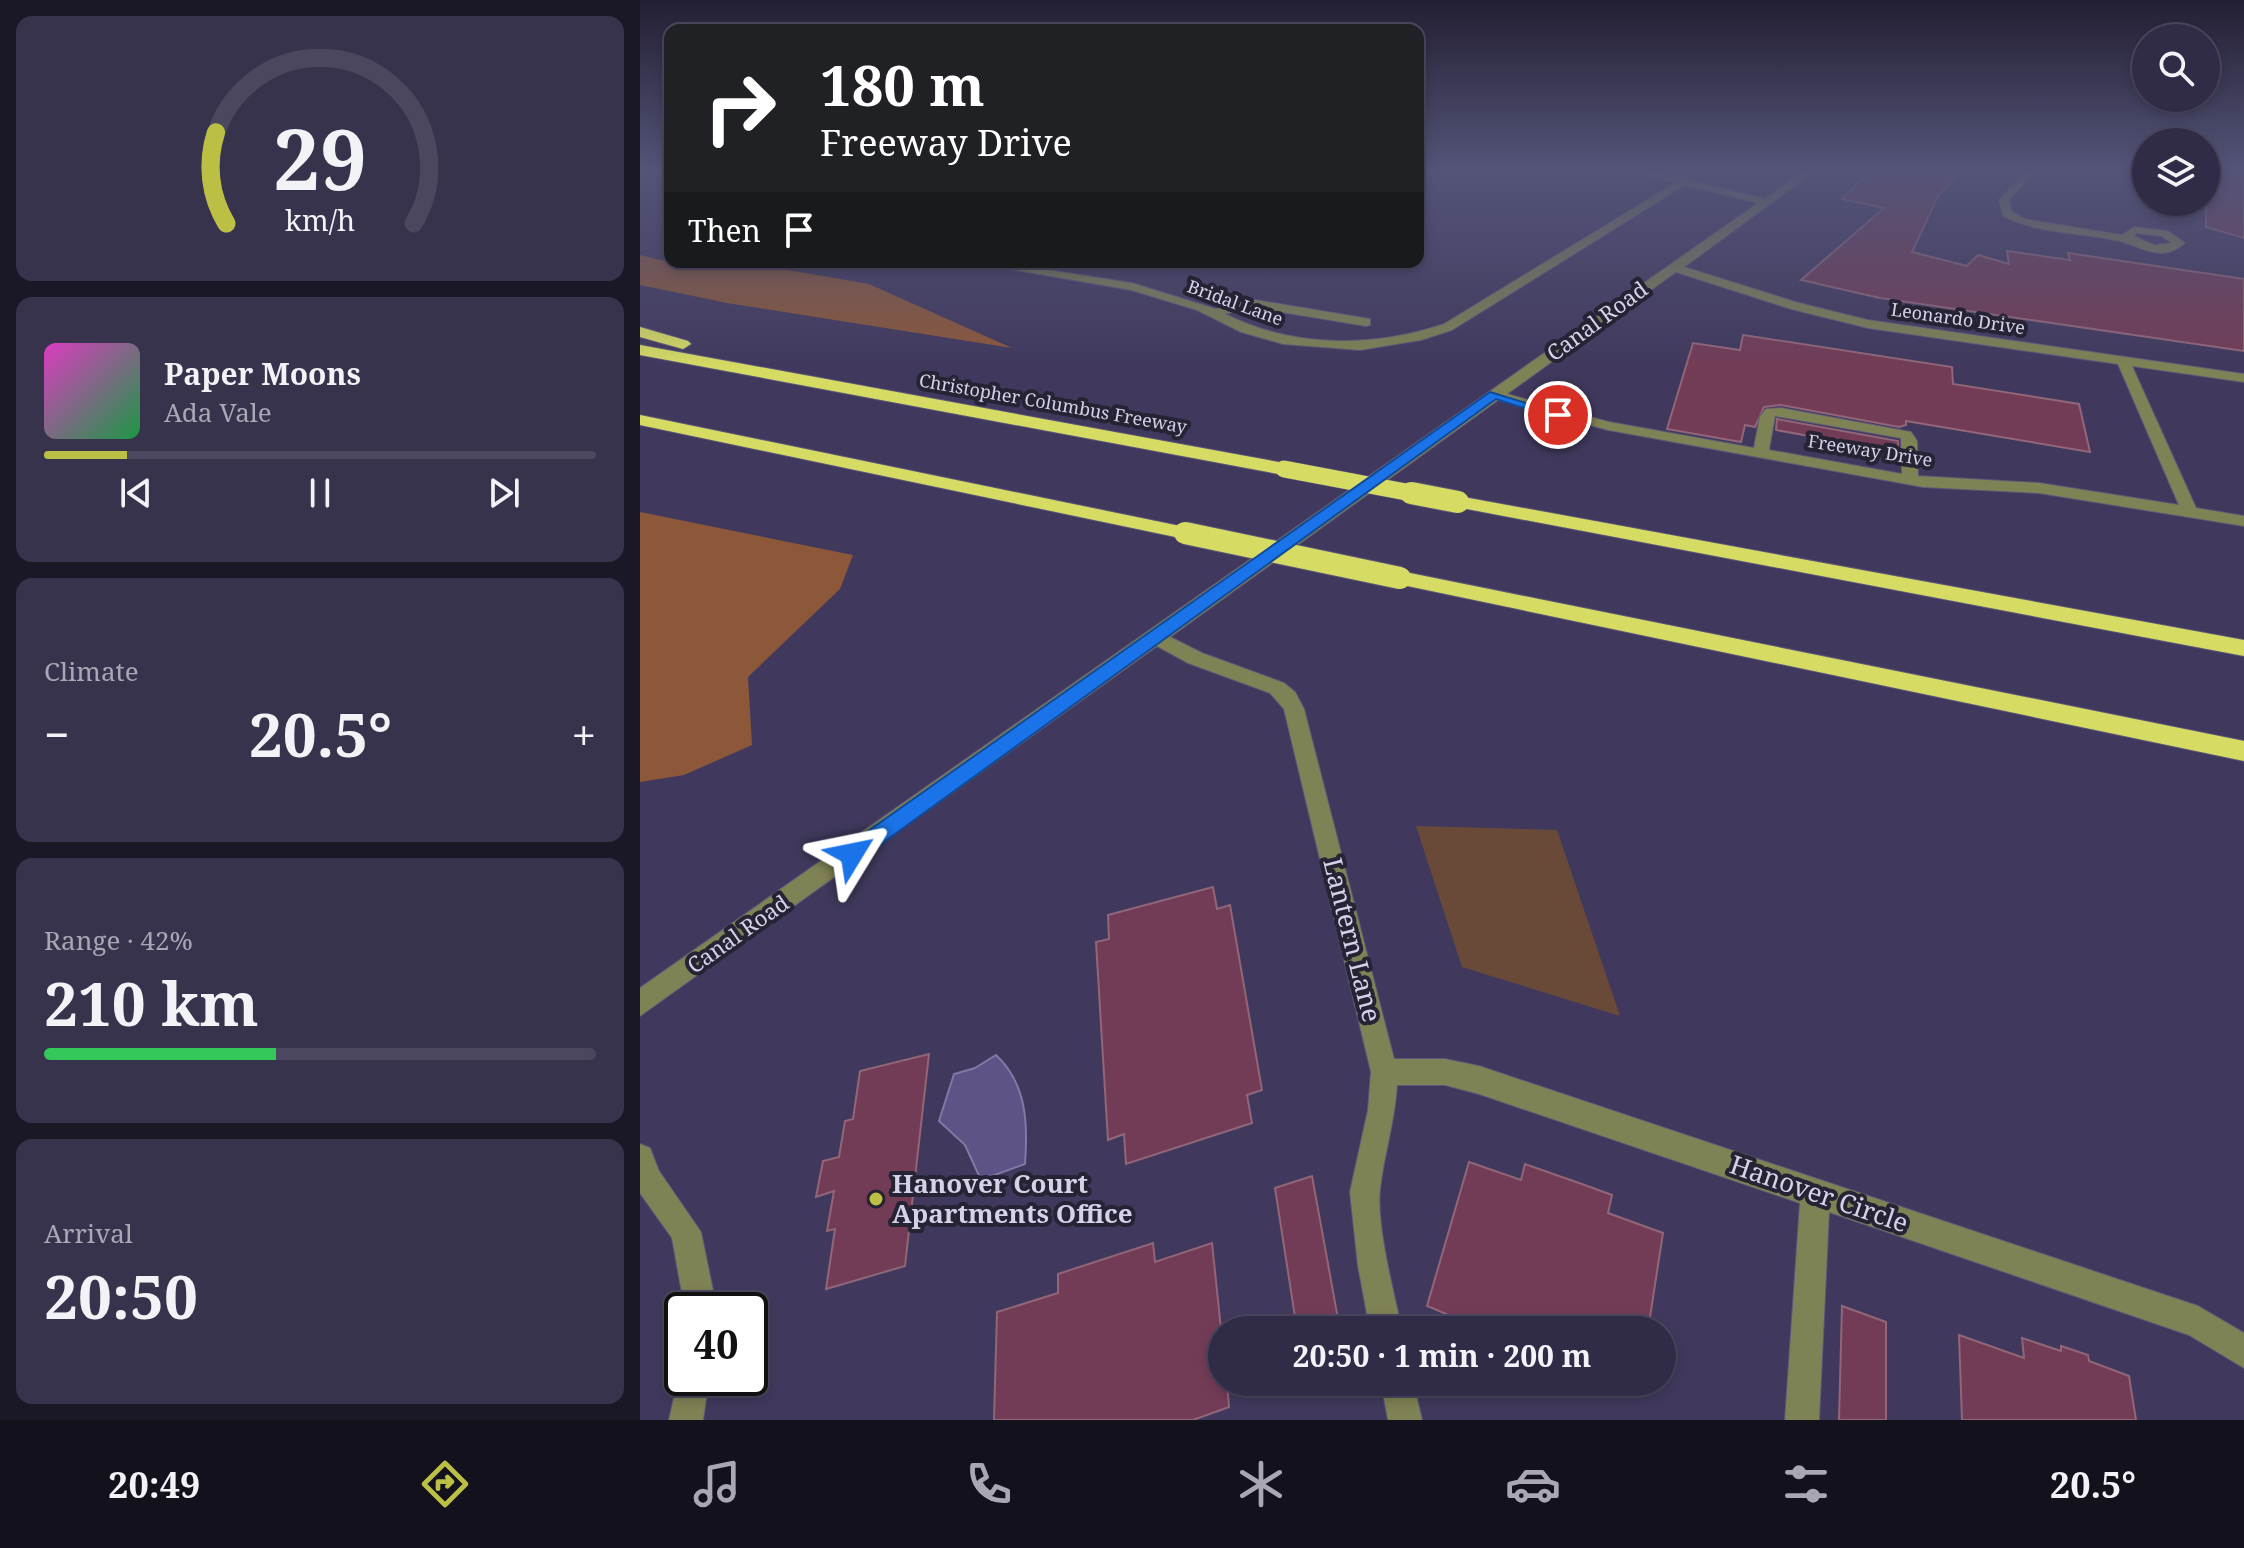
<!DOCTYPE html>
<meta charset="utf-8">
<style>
:root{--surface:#302b46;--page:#38334d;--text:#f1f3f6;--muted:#a8a7b3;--line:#4b475f;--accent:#bbc045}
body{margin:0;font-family:"Noto Serif",serif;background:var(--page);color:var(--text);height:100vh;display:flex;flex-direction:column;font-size:30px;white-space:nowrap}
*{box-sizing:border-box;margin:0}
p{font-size:26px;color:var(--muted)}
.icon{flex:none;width:44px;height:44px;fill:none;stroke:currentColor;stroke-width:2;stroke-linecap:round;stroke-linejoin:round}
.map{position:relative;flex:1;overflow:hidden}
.sheet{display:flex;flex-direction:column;gap:16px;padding:16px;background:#1a1826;width:640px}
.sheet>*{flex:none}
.banner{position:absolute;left:24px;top:24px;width:760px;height:244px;border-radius:16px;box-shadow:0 4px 12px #0003,0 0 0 2px var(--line);background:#202124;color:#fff;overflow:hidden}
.buttons{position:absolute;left:1492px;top:24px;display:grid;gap:16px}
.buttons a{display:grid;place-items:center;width:88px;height:88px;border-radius:50%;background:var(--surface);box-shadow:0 4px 12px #0003,0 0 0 2px var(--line);font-size:40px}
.speed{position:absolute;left:24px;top:1292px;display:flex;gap:16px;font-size:40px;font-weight:700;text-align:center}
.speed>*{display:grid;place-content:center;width:104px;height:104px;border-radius:50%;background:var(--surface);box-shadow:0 4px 12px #0003,0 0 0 2px var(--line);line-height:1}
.speed .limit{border:4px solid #111;border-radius:12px;background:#fff;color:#111}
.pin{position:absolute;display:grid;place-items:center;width:68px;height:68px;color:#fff;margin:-34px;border:4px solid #fff;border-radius:50%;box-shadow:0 2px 8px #0007}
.me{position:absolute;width:88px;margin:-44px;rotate:55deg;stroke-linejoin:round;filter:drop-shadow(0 0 6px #0008)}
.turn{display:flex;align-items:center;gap:28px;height:168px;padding:0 24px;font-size:36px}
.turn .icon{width:104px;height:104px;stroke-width:2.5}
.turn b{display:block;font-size:56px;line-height:68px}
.then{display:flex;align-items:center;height:76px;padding:0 24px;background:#0003;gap:16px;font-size:30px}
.big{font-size:60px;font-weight:700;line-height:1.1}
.sheet .tile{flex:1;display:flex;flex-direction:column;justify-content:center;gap:12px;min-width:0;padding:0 28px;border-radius:16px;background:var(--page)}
.sheet .dial{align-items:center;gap:0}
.dial svg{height:208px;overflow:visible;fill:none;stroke:var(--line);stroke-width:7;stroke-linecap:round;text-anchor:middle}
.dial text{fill:var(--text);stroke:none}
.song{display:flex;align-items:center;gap:24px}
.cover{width:96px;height:96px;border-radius:12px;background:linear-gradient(135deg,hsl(310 70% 55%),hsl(140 70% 35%))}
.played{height:8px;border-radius:4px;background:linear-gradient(90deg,var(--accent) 15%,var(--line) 15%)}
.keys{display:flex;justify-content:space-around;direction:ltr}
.heat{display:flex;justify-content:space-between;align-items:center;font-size:44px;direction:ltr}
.charge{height:12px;border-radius:6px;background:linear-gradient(90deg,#34c759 42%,var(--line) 0)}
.trip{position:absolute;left:568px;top:1316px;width:468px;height:80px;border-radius:40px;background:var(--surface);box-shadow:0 4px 12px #0003,0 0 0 2px var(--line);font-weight:700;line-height:80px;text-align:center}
.dock{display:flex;height:128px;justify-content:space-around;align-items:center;background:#13111c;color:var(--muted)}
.dock .icon{width:56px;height:56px}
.dock .selected{color:var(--accent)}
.dock b{font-size:36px;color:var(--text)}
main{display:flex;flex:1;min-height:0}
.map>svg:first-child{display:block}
.green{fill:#694a39}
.forest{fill:#8c5839}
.water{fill:#5d5387;stroke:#8179a4;stroke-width:2}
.building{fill:#723c56;stroke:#916678;stroke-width:2}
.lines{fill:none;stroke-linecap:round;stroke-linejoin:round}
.minor-casing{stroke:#5e5779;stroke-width:2}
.highway-casing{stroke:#5e5779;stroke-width:2}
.minor{fill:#7f8254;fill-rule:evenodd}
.highway{fill:#d6db64;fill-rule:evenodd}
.highway-bridge-far1-casing{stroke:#5e5779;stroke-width:18;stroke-linecap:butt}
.highway-bridge-casing{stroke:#5e5779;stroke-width:24;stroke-linecap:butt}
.highway-bridge-far1{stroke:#d6db64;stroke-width:17}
.highway-bridge{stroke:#d6db64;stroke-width:22}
.route{fill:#1a73e8;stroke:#114b97;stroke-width:2}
.poi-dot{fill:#bbc045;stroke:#262334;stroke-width:3}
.labels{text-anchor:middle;stroke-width:8;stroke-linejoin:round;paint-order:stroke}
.far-street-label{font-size:18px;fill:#d4d1e8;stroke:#262334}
.street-label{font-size:22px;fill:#d4d1e8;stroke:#262334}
.near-street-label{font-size:26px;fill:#d4d1e8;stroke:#262334}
.near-poi-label{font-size:26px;font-weight:bold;fill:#d4d1e8;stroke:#262334;text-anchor:start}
</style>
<main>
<section class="sheet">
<div class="tile dial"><svg viewBox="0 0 100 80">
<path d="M14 69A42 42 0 1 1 86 69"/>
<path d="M14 69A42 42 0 0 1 10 34" stroke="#bbc045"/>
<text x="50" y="56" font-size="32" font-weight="700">29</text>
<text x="50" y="72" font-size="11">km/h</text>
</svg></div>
<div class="tile">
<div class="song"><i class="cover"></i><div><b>Paper Moons</b><p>Ada Vale</p></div></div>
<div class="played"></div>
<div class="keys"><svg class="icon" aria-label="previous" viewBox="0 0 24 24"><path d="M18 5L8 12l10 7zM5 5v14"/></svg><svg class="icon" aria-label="pause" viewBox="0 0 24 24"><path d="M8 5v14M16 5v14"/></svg><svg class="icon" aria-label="next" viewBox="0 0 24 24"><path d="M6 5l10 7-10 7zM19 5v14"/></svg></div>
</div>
<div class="tile"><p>Climate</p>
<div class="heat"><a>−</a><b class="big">20.5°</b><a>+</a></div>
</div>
<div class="tile"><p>Range · 42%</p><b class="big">210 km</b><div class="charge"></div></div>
<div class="tile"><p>Arrival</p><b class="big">20:50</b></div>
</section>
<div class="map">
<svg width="1604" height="1420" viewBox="0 0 1604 1420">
<rect width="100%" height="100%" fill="#40395d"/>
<!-- green -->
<polygon class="green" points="776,826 917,830 980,1016 822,967"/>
<!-- forest -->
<g class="forest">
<polygon points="0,255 30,262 119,265 229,284 372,348 87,303 0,285"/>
<polygon points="0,512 213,555 200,589 108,677 112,745 44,775 0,782"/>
</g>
<!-- water -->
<path class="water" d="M356 1055C387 1084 388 1124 385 1164L341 1180 325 1145 299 1121 314 1074 335 1068Z"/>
<!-- building -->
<g class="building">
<polygon points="1232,169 1325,169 1298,196 1272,252 1327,266 1338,255 1369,264 1367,251 1430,260 1428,253 1604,279 1604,351 1240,298 1161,280 1244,208 1202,199"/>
<polygon points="1566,169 1604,169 1604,238 1566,227"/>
<polygon points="1103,335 1312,367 1313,384 1439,404 1450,452 1266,421 1266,425 1259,427 1141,405 1124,407 1115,427 1105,425 1101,442 1027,429 1053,343 1100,350"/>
<polygon points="1137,419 1258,441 1258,452 1136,430"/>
<polygon points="573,887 577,909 590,905 622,1090 607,1095 612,1123 486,1164 484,1134 468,1140 456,942 469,939 468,915"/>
<polygon points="289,1054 265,1266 186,1289 195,1229 187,1231 194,1191 176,1197 183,1161 199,1157 205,1121 213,1119 220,1071"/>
<polygon points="829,1162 881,1180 885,1164 939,1183 972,1195 968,1213 1023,1233 1008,1330 844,1330 787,1306"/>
<polygon points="672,1176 700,1330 657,1330 635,1188"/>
<polygon points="513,1243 515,1262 572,1243 582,1339 582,1382 587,1382 589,1407 553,1420 354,1420 357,1312 418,1293 418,1274"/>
<polygon points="1202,1306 1246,1322 1246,1420 1199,1420"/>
<polygon points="1319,1335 1384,1358 1382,1338 1421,1351 1421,1346 1448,1355 1449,1361 1489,1376 1496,1420 1322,1420"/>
</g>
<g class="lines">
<defs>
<g id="minor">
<path d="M987 169H1004L1125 199 1167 169H1178L1044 267 1159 303 1228 320 1604 374V382L1492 366 1556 508 1604 516V526L1399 493 1283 487 968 430 858 400 530 637 562 653 644 683 655 692 664 709 754 1059H805L839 1066 1558 1306 1604 1333V1368L1549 1335 1189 1212 1179 1420H1145L1160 1203 839 1094 805 1085H757C755 1121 744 1154 740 1189 736 1225 754 1293 762 1330H730L718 1266 710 1192 728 1110 731 1072 644 709 630 693 548 663 517 646 0 1016V988L1118 203 1045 185 812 330 781 340 720 350 643 344 601 332 557 310 491 290 329 262H357L492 283 576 309 610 299 730 319V325L726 326 611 307 585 314C653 348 733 348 804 324L1035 183ZM1036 272 1151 309 1228 328 1478 364 1539 505 1399 483 1278 476 1277 441 1271 432 1141 408 1126 409 1120 416 1114 448 969 422 867 394ZM1135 416 1261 438 1262 474 1129 450Z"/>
<path d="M1388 169H1398L1369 200 1372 212 1385 219 1482 235 1494 227 1528 231 1545 243C1538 249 1531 253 1522 253 1507 253 1494 245 1480 241 1440 232 1401 235 1363 216L1359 200ZM1496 233 1521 236 1532 243 1514 245 1494 236Z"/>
<polygon points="0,1144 10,1148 19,1171 61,1232 77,1310 45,1310 32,1238 0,1193"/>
<polygon points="41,1366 42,1378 69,1378 63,1420 29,1420"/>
<polygon points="741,1382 773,1382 782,1420 748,1420"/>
</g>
<g id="highway">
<polygon points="0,327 48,341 51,344 43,349 0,337"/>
<polygon points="0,345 644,463 653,469 644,475 0,355"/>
<polygon points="0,415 545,527 555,533 545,539 0,425"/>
<polygon points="818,496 1604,640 1604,656 811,506 808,502"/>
<polygon points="760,571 1604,741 1604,761 753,583 750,578 753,573"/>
</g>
</defs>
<!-- minor casing -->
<use href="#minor" class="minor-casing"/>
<!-- highway casing -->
<use href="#highway" class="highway-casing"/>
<!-- minor -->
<use href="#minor" class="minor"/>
<!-- highway -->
<use href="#highway" class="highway"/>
<defs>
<polyline id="highway-bridge-far1" points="644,469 782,495"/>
<g id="highway-bridge">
<polyline points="771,493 818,502"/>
<polyline points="545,533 760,578"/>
</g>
</defs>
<!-- highway-bridge-far1 casing -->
<use href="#highway-bridge-far1" class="highway-bridge-far1-casing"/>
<!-- highway-bridge casing -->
<use href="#highway-bridge" class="highway-bridge-casing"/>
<!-- highway-bridge-far1 -->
<use href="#highway-bridge-far1" class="highway-bridge-far1"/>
<!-- highway-bridge -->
<use href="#highway-bridge" class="highway-bridge"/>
</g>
<!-- sky -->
<linearGradient id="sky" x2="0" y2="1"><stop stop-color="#231f33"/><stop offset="0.46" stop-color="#535478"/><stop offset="1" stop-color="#535478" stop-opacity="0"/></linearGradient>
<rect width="1604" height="368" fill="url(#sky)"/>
<!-- route -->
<polygon class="route" points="850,392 925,415 918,419 856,399 219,860 204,860 201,854 204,848"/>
<!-- markers -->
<circle class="poi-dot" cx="236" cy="1199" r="8"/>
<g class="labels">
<!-- far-street labels -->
<g class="far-street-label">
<text transform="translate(595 303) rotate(20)" y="6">Bridal Lane</text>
<text transform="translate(1318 319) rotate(8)" y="6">Leonardo Drive</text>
<text transform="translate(413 404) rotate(10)" y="6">Christopher Columbus Freeway</text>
<text transform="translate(1230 451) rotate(9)" y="6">Freeway Drive</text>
</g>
<!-- street labels -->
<g class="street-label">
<text transform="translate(957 321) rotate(-36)" y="8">Canal Road</text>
<text transform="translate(98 934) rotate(-35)" y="8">Canal Road</text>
</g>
<!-- near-street labels -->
<g class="near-street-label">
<text transform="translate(712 940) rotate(76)" y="9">Lantern Lane</text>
<text transform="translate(1179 1194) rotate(19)" y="9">Hanover Circle</text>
</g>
<!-- near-poi labels -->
<g class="near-poi-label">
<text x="252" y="1193">Hanover Court<tspan x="252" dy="30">Apartments Office</tspan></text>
</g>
</g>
</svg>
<div class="buttons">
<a><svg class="icon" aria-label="search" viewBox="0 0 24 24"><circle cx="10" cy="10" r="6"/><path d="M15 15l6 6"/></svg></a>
<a><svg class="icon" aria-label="layers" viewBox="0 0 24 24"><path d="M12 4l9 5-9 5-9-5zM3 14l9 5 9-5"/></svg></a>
</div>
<div class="speed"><div class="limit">40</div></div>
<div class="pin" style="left:918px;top:415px;background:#d93025"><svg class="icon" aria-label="arrive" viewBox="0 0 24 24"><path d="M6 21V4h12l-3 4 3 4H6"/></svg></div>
<svg class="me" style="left:212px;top:854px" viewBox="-20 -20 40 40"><path d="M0-17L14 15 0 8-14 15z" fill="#1a73e8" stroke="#fff" stroke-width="4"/></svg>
<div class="trip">20:50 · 1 min · 200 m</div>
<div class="banner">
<div class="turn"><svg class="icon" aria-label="right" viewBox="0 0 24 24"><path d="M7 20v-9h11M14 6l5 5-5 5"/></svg><div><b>180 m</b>Freeway Drive</div></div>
<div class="then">Then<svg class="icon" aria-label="arrive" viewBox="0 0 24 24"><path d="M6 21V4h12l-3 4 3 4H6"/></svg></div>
</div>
</div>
</main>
<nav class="dock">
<b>20:49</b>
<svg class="icon selected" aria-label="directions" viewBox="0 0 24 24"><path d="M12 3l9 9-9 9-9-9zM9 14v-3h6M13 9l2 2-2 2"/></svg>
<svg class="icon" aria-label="music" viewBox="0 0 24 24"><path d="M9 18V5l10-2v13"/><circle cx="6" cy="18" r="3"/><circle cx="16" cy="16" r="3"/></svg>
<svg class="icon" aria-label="phone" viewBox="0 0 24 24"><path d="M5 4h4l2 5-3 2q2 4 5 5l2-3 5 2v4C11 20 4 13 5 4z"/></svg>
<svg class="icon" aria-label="climate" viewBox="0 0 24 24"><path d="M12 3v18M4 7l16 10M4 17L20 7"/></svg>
<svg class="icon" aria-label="car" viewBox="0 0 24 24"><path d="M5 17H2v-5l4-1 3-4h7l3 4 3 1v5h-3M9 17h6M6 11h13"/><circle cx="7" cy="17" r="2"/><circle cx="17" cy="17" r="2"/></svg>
<svg class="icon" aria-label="filters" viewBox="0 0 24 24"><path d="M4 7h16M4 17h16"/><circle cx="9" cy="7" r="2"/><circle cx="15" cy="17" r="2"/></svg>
<b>20.5°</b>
</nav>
